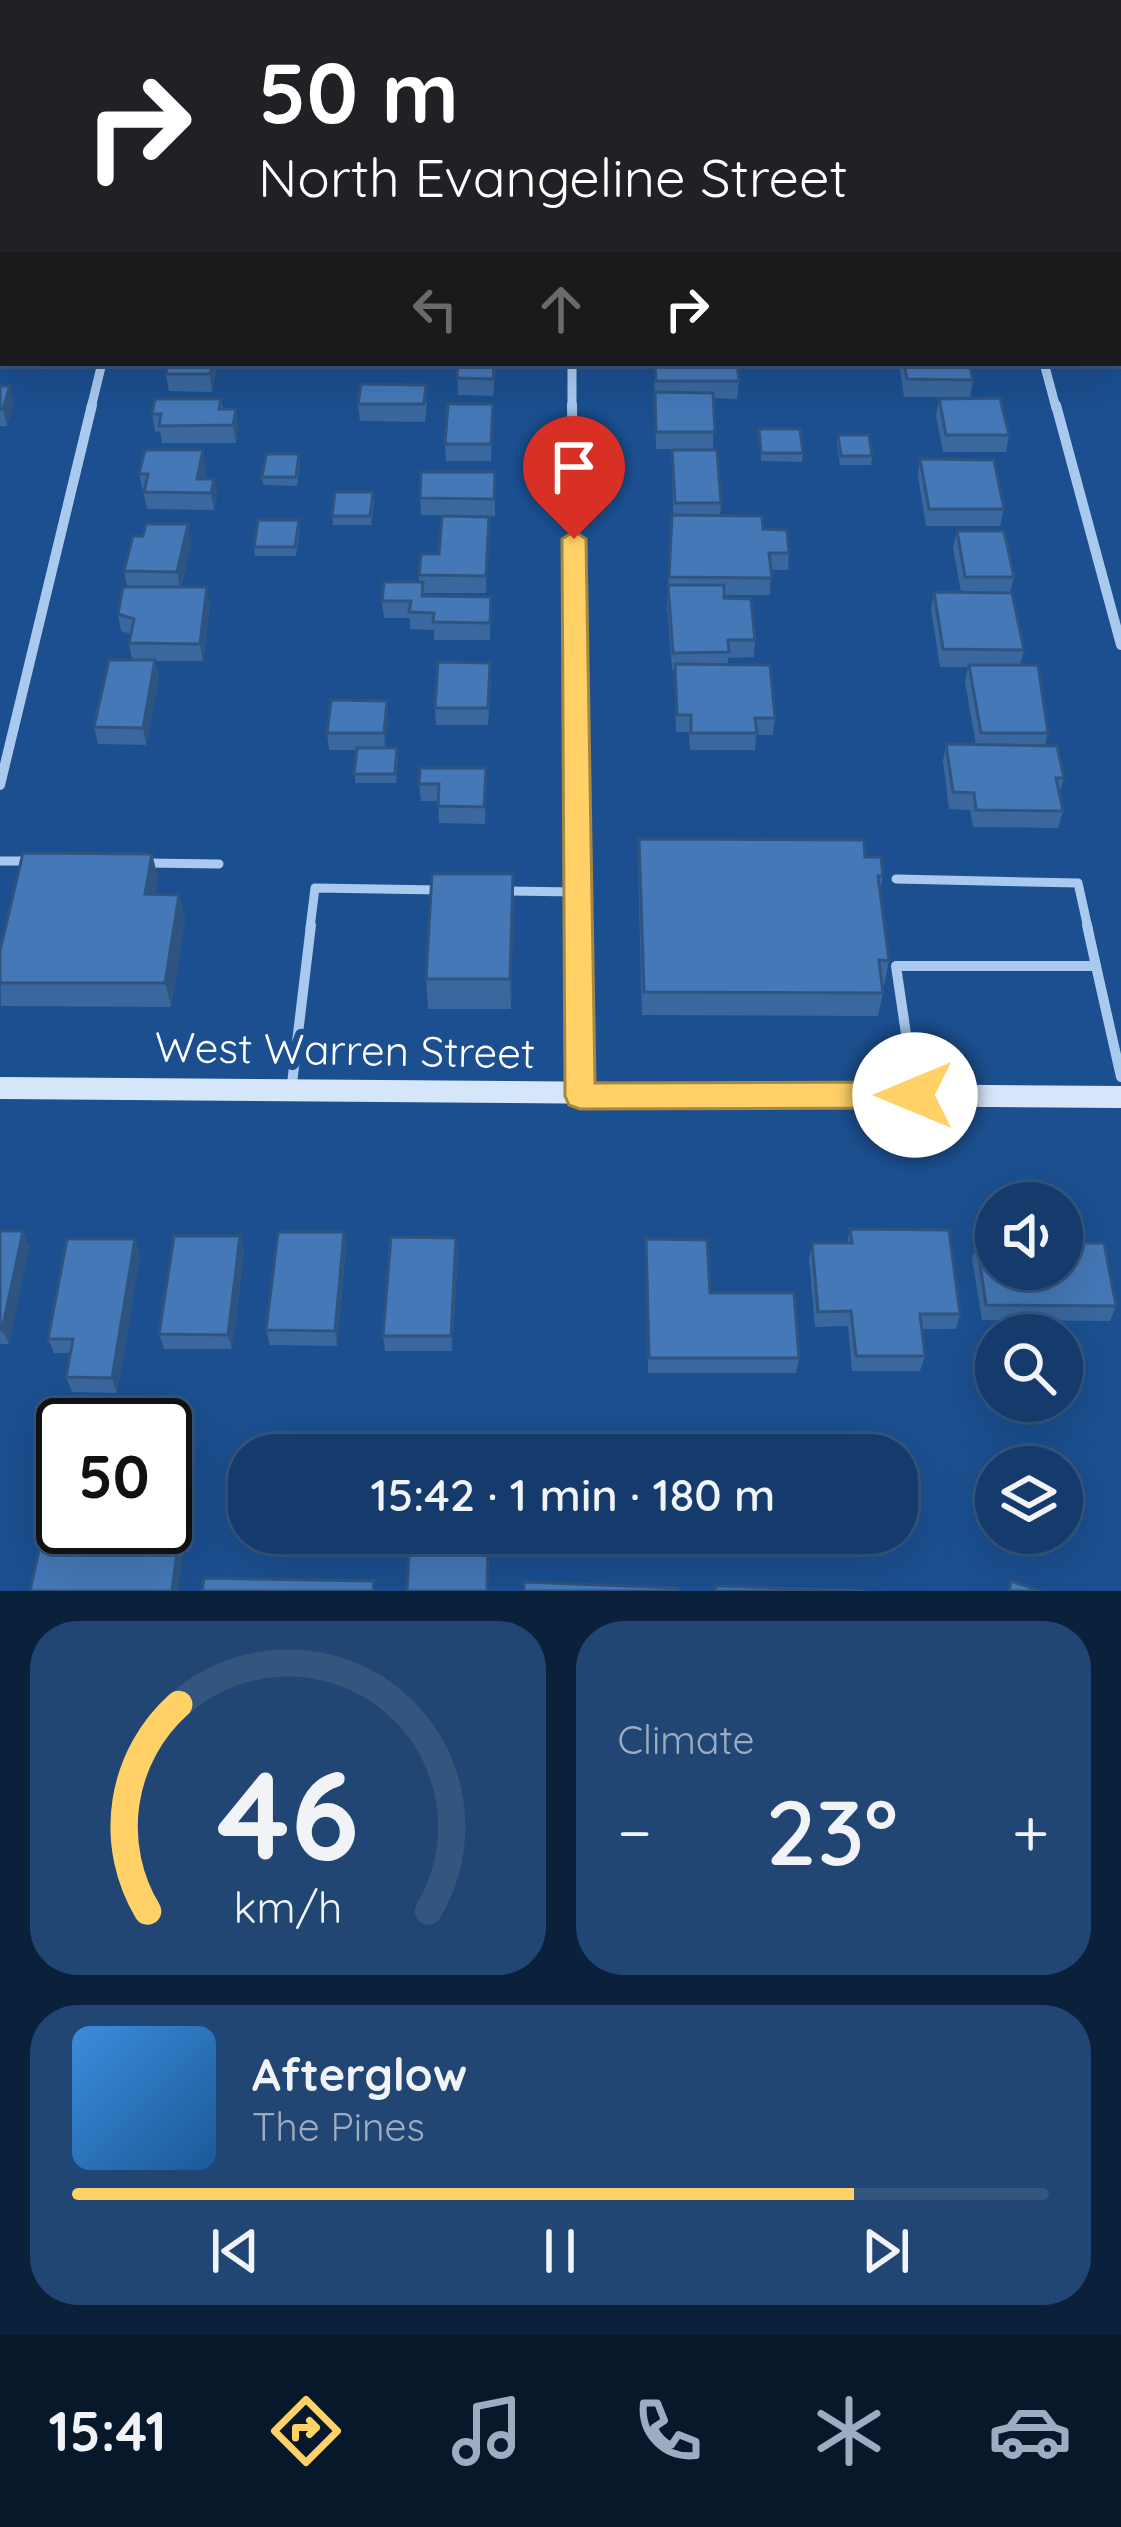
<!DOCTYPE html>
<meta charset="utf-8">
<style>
:root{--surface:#143b6b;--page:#214673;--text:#f1f3f6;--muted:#9dadc1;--line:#33557e;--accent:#ffd166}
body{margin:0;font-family:Quicksand,sans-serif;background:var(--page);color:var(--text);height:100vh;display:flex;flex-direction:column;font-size:45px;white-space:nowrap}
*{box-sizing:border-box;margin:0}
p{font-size:39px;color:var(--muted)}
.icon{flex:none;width:66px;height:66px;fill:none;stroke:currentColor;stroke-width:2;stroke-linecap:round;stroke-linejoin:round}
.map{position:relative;height:1591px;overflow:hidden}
.drawer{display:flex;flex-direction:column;gap:30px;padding:30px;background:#0b203b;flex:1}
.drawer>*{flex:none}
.hud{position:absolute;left:0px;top:0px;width:1122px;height:366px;box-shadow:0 12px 48px #0002,0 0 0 3px var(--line);background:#202124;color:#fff;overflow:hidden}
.controls{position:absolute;left:975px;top:1182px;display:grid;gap:24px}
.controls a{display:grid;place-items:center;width:108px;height:108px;border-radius:50%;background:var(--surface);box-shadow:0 12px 48px #0002,0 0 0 3px var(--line);font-size:60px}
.speed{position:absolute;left:36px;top:1398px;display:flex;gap:24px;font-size:60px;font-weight:700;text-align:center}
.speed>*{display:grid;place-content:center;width:156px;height:156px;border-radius:50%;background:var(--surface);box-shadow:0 12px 48px #0002,0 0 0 3px var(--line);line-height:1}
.speed .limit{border:6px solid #111;border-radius:18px;background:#fff;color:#111}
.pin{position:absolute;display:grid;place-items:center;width:102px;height:102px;color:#fff;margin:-123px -51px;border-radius:50% 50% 50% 0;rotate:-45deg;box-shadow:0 0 12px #0007}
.pin .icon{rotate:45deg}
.me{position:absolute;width:132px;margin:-66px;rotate:270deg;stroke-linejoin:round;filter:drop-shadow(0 0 9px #0008)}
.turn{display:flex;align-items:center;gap:42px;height:252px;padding:0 60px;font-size:54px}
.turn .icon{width:156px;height:156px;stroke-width:2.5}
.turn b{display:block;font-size:84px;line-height:102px}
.lanes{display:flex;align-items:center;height:114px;padding:0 60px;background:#0003;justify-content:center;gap:60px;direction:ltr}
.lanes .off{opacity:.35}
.big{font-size:90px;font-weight:600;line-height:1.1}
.drawer .tile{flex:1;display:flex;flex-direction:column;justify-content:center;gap:18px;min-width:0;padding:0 42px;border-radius:48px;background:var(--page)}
.drawer .dial{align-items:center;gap:0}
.dial svg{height:312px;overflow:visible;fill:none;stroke:var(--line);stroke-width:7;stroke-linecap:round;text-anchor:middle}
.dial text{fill:var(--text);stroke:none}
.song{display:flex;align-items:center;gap:36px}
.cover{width:144px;height:144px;border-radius:18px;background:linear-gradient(135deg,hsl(210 70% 55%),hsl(210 70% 35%))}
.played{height:12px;border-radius:6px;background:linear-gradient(90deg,var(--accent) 80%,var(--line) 80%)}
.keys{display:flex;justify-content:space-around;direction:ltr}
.heat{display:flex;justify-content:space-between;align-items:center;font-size:66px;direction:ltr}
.drawer .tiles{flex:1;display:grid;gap:30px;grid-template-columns:1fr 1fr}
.tile:last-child{grid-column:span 2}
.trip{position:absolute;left:228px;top:1434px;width:690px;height:120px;border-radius:48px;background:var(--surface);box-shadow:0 12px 48px #0002,0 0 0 3px var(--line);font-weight:600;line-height:120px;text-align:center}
.menu{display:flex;height:192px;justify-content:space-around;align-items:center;background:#08182b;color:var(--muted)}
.menu .icon{width:84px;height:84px}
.menu .on{color:var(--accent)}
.menu b{font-size:54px;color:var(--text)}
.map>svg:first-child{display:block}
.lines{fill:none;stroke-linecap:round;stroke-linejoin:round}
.service-far1{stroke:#a9c9ee;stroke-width:9}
.service{stroke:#a9c9ee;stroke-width:10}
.minor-far2{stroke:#a9c9ee;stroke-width:9}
.minor-far1{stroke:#a9c9ee;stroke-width:10}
.minor{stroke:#a9c9ee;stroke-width:15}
.secondary{fill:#d6e6fa;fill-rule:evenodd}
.wall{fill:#3a679d}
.shaded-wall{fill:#305480}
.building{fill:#4478b7;stroke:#305480;stroke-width:3}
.route{fill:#ffd166;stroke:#a68842;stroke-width:3}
.labels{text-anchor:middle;stroke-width:12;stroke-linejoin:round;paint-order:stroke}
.street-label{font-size:42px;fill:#fff;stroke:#1b4f8f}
</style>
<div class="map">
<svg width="1121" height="1591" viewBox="0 0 1121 1591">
<rect width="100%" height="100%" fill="#1b4f8f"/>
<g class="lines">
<!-- service-far1 -->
<g class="service-far1">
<polyline points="0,861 34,861"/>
<polyline points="147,863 219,864"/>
<polyline points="896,879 1078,883 1088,928"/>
<polyline points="505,891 578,892"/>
<polyline points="310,928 315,888 441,890"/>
</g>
<!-- service -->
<g class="service">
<polyline points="1087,925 1096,966"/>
<polyline points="291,1092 311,925"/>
<polyline points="915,1095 896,966 1096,966 1121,1077"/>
</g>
<!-- minor-far2 -->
<g class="minor-far2">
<polyline points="572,363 572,408"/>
<polyline points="1044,363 1056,408"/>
<polyline points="91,408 102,363"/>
</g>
<!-- minor-far1 -->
<g class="minor-far1">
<polyline points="572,405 578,928"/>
<polyline points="1056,405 1121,645"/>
<polyline points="0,785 92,405"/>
</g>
<!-- minor -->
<polyline class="minor" points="578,925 580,1094"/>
<!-- secondary -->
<polygon class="secondary" points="0,1077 1121,1086 1121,1108 0,1099"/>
</g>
<!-- wall -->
<g class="wall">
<polygon points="75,0 132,0 131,3 75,3"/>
<polygon points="250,0 311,0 310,3 249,3"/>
<polygon points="694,0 727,0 726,2 694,2"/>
<rect x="826" y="0" width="62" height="3"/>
<polygon points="1091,0 1120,0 1119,4 1092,3"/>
<rect x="1119" y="149" width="2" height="87"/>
<polygon points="1119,255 1121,255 1121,324 1119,317"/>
<rect x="0" y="281" width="3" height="49"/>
<polygon points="0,337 3,337 3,363 23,363 22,367 0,367"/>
<polygon points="168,363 218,363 212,392 169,391 166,374"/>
<polygon points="282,363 323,363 322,365"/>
<polygon points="496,363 493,396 458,395 457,378"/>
<polygon points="654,363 739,381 737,399 713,398 713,450 656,449"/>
<polygon points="899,363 969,363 973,380 970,397 904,397"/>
<polygon points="0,386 14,403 7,426 0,426"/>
<polygon points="221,399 223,409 238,426 236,443 162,443 160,431 155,432 152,414"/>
<polygon points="939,399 1009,435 1006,452 943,452 936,416"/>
<polygon points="427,402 425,422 360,421 358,404"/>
<polygon points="493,404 491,461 446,461 445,444"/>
<polygon points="759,429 803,453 802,462 761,461"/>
<polygon points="838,435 872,456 871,465 840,465 837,444"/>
<polygon points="672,450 721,503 720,515 763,529 789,553 788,570 771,570 770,595 724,595 724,598 755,640 754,657 728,658 728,665 775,718 773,735 756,735 755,750 690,750 689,732 676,732 674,670 672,670 667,603 673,515"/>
<polygon points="920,459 1004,509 1000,526 926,526 918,476"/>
<polygon points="300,463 297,486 263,485 262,477"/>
<polygon points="206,467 204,479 214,479 217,496 214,510 147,509 139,474"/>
<polygon points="495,472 495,516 421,515 420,498"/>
<polygon points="374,501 371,525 333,525 332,516"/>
<polygon points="489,517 486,593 424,593 424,596 491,597 490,640 434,640 434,630 410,629 410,618 384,618 382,601 419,582 419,575 439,554"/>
<polygon points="300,529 296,556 255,556 254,547"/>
<polygon points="957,531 1014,577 1010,593 1024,650 1020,665 1048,733 1045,745 1064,778 1059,795 1063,811 1058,828 973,827 970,810 949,809 943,761 946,744 976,745 965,682 968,667 940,667 931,609 934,592 961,592 953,548"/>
<polygon points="191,542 181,587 210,604 203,661 155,661 159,677 146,745 98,744 94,727 132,660 129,643 131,634 121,631 118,614 127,587 124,571"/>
<polygon points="491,680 488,725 436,725 435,708"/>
<polygon points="388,718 385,748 398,757 396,783 355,783 356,750 329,750 327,733"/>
<polygon points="419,784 486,785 485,824 439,823 438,801 421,801"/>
<polygon points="639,839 865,857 883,876 880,892 889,961 884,985 882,985 883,993 878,1016 642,1015 638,864"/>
<polygon points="152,854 158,878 155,894 179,895 185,919 171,1007 1,1006 0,951"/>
<polygon points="513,874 511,1009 428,1009 426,979"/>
<polygon points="850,1229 960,1314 956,1329 921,1329 925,1356 920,1371 852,1371 848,1326 815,1327 809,1259 812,1243 847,1243"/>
<polygon points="0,1231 29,1246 9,1344 0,1344"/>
<polygon points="344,1232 346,1248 337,1346 270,1345 266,1330"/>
<polygon points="240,1236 244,1252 232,1349 164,1349 159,1334"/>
<polygon points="456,1238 458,1253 452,1351 385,1351 383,1336"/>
<polygon points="646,1239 710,1293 799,1358 796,1373 648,1373"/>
<polygon points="977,1244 1116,1306 1110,1321 982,1320 972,1259"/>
<polygon points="140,1254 117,1393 72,1392 66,1377 71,1353 54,1353 48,1339"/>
</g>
<!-- shaded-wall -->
<g class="shaded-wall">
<polygon points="212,363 218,363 212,392 210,374"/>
<polygon points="10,386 14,403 7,426 3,409"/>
<polygon points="236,409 238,426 236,443 233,425"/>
<polygon points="203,450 206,467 200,496 197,479"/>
<polygon points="214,479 217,496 214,510 211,493"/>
<polygon points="489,517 490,534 486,593 486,576"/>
<polygon points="188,524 191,542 180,589 177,572"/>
<polygon points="207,587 210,604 203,661 200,644"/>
<polygon points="155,660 159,677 146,745 143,728"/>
<polygon points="387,701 388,718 385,750 384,733"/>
<polygon points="152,854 158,878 150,919 145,894"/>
<polygon points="513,874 514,905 511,1009 510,979"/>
<polygon points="179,895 185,919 171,1007 165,983"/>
<polygon points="23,1231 29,1246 9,1344 2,1330"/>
<polygon points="344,1232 346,1248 337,1346 335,1331"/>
<polygon points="240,1236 244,1252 232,1349 228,1335"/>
<polygon points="456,1238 458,1253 452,1351 451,1336"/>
<polygon points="135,1239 140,1254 117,1393 112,1378"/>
<polygon points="185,1490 190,1503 178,1591 172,1591"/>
</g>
<!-- building -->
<g class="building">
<polygon points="250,0 282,0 281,3 249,3"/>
<polygon points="453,0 502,0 501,3 452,3"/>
<polygon points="629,0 664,0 665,3 629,3"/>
<rect x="855" y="0" width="33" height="3"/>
<polygon points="1026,0 1061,0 1062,3 1027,3"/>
<rect x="0" y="93" width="3" height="16"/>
<rect x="1119" y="180" width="2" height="40"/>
<polygon points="1119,255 1121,255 1121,292 1119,285"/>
<rect x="0" y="281" width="3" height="33"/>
<rect x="0" y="337" width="3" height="21"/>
<polygon points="168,363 212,363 210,374 166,374"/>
<polygon points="458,363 494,363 493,379 457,378"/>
<polygon points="655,363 737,363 739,381 656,381"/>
<polygon points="904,363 969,363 973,380 907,379"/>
<polygon points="361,384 426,385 424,404 358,404"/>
<polygon points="0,386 10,386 3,409 0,409"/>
<polygon points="655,392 713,393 715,432 656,432"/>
<polygon points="1000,398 1009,435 946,435 939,399"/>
<polygon points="155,399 221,399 219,409 236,409 233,425 159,426 161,414 152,414"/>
<polygon points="448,404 493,404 491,444 445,444"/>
<polygon points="759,429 800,429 803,453 761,453"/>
<polygon points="838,435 869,435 872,456 841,456"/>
<polygon points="145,450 203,450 197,479 214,479 211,493 144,492 148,474 139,474"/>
<polygon points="672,450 717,450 721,503 675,503"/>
<polygon points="266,454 299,454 296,477 262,477"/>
<polygon points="920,459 994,460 1004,509 929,509"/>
<polygon points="421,472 495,472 494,499 420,498"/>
<polygon points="335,492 373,492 370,516 332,516"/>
<polygon points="672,515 762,516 763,529 787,530 789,553 769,553 772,578 669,577"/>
<polygon points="442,516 489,517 486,576 419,575 421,554 439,554"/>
<polygon points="258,520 299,520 295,547 254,547"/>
<polygon points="146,524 188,524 177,572 124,571 133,536 143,536"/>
<polygon points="957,531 1004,531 1014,577 965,577"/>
<polygon points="384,582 423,582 422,596 491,597 490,623 433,622 434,613 409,612 411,601 382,601"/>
<polygon points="668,585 724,585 724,598 751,599 755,640 728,640 729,652 673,653"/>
<polygon points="123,587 207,587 200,644 129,643 134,619 118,614"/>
<polygon points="934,592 1012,593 1024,650 943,649"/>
<polygon points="109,660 155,660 143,728 94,727"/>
<polygon points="438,662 490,663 488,708 435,708"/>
<polygon points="675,664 770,665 775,718 755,718 757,733 691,733 691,715 677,715"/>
<polygon points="969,665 1038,665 1048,733 981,733"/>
<polygon points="331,700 387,701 384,733 327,733"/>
<polygon points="946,744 1057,746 1064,778 1056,778 1063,811 976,810 974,793 953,792"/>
<polygon points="357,748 397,748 395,774 354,774"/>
<polygon points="420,768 486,768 484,807 438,806 439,784 419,784"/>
<polygon points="639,839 864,840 865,857 881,857 883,876 878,876 889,961 879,960 883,993 644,992"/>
<polygon points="23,853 152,854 145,894 179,895 165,983 0,983 0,951"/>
<polygon points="432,874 513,874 510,979 426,979"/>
<polygon points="850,1229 949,1230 960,1314 920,1314 925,1356 856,1356 851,1311 818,1312 812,1243 852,1243"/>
<polygon points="0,1231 23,1231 2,1330 0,1329"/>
<polygon points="278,1232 344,1232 335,1331 266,1330"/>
<polygon points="174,1236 240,1236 228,1335 159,1334"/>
<polygon points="391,1237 456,1238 451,1336 383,1336"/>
<polygon points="67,1239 135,1239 112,1378 66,1377 73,1339 48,1339"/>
<polygon points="646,1239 707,1240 710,1293 794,1293 799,1358 649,1358"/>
<polygon points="1062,1243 1104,1243 1116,1306 986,1305 977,1244 996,1244 996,1269 1062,1269"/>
<polygon points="165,1489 185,1490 172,1591 30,1591 45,1523 63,1524 63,1527 165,1527"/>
<polygon points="410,1536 488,1538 487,1591 407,1591"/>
<polygon points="204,1578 374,1581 373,1591 202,1591"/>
<polygon points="1011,1581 1040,1591 1009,1591"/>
<polygon points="524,1582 678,1588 678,1591 524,1591"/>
<polygon points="716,1586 868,1591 716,1591"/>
</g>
<!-- route -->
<polygon class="route" points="574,531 586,539 595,1083 915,1082 926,1086 931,1095 926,1104 915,1108 580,1109 569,1105 565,1096 562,539"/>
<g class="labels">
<!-- street labels -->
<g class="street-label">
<text transform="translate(345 1050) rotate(1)" y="15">West Warren Street</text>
</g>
</g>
</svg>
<div class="controls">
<a><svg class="icon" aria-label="sound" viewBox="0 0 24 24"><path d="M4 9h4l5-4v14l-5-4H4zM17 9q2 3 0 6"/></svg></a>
<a><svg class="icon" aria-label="search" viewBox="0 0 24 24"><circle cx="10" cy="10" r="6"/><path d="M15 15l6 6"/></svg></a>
<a><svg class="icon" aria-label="layers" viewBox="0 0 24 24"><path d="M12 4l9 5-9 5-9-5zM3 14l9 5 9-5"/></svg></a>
</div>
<div class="speed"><div class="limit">50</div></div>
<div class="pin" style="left:574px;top:539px;background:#d93025"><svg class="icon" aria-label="arrive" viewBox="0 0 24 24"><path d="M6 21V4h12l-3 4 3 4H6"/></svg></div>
<svg class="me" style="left:915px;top:1095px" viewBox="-20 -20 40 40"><circle r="19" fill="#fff"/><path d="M0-13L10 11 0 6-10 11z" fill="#ffd166"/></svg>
<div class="trip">15:42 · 1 min · 180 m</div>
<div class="hud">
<div class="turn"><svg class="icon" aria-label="right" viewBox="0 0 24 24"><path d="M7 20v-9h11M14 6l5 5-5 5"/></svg><div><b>50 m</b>North Evangeline Street</div></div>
<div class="lanes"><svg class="icon off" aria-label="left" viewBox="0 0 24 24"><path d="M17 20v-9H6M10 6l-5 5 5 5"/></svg><svg class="icon off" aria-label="ahead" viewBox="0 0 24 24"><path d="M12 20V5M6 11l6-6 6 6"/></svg><svg class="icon" aria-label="right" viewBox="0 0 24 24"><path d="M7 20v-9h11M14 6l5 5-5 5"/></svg></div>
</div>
</div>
<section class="drawer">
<div class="tiles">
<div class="tile dial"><svg viewBox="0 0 100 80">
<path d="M14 69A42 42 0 1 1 86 69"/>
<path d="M14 69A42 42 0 0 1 22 16" stroke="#ffd166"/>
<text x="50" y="56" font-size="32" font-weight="700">46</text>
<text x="50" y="72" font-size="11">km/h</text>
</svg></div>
<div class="tile"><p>Climate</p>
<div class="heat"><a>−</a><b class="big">23°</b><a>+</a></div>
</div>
<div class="tile">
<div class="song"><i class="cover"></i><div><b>Afterglow</b><p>The Pines</p></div></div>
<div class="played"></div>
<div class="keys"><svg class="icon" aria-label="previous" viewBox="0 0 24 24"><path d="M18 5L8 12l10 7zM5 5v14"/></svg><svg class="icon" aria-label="pause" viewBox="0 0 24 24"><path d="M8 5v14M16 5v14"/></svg><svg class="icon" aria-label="next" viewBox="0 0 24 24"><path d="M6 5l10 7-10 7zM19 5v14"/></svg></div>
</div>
</div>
</section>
<nav class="menu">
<b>15:41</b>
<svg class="icon on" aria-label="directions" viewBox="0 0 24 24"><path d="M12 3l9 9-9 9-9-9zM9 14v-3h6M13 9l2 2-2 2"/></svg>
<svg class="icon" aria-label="music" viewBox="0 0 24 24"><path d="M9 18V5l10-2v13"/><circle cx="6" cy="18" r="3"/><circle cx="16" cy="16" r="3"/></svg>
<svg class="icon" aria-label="phone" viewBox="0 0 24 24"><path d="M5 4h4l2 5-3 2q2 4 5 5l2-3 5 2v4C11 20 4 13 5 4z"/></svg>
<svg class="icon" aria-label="climate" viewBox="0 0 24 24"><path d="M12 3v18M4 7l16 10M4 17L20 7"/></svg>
<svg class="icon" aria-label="car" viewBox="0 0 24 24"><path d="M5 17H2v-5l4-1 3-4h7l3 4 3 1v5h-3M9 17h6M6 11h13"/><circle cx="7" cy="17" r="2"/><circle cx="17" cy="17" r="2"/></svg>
</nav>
